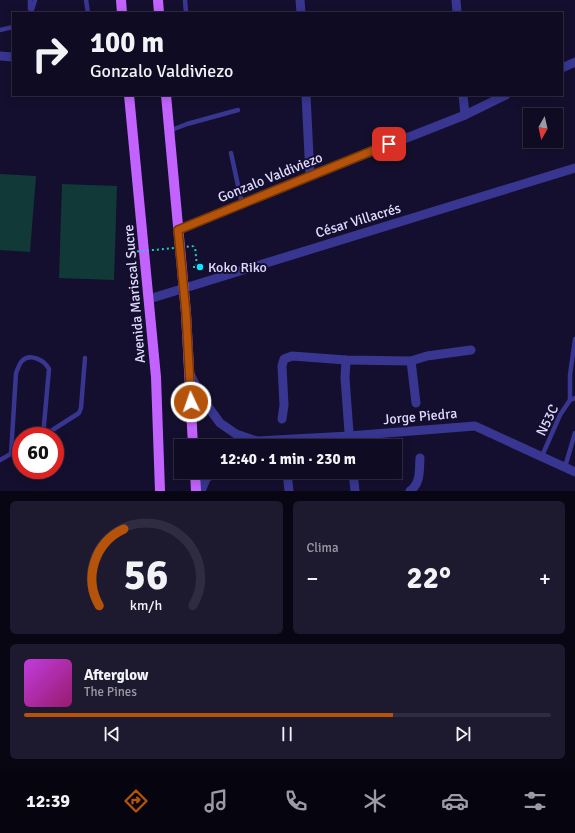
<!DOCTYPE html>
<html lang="es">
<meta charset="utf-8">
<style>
:root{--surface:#0f0b22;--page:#1d192f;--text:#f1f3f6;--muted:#9b9ba5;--line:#2f2b40;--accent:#b45309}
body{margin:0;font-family:Signika,sans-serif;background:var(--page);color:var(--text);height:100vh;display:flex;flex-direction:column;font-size:15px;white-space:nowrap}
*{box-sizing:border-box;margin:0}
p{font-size:13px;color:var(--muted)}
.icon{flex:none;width:22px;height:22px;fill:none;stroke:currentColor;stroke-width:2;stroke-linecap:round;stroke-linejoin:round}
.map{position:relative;height:491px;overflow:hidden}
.drawer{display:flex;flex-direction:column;gap:10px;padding:10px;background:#080613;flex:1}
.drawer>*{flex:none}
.top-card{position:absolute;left:12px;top:12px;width:551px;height:84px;border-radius:0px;box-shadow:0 2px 10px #0003,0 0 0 1px var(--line);background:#0f0b22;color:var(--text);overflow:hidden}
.needle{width:26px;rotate:188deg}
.buttons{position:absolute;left:523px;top:108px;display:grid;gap:8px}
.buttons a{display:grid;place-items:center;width:40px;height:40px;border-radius:0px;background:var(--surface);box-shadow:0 2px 10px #0003,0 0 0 1px var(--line);font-size:20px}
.speed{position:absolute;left:12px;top:427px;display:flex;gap:8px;font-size:20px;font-weight:700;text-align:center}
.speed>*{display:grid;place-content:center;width:52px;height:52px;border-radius:50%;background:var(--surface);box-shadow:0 2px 10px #0003,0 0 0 1px var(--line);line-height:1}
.speed .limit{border:6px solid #d22;background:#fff;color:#111}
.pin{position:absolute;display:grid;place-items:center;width:34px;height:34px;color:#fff;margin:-17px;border-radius:8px;box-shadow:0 2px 6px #0006}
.me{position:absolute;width:44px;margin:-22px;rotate:357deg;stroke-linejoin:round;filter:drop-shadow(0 0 3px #0008)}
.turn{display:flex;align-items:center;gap:14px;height:84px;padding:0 12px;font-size:18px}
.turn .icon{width:52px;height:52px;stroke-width:2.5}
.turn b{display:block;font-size:28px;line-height:34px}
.big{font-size:30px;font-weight:800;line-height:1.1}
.drawer .card{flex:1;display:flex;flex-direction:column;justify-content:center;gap:6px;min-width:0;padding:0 14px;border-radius:6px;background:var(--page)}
.drawer .dial{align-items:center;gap:0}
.dial svg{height:104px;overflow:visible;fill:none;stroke:var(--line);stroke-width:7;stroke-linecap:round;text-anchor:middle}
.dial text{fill:var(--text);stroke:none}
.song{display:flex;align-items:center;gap:12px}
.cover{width:48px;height:48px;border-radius:6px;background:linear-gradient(135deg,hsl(290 70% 55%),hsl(320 70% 35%))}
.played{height:4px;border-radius:2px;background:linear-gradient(90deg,var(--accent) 70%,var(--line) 70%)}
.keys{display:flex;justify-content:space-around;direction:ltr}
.heat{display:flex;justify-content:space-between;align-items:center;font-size:22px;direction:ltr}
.drawer .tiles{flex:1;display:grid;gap:10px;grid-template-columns:1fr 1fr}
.card:last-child{grid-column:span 2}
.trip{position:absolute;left:174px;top:439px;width:228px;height:40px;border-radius:0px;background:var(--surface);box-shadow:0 2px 10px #0003,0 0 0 1px var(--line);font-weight:800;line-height:40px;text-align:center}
.tabs{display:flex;height:64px;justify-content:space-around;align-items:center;background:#06040e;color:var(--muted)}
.tabs .icon{width:28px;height:28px}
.tabs .active{color:var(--accent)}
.tabs b{font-size:18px;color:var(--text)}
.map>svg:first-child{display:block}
.green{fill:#113937}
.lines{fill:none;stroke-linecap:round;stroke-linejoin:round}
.path{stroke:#25cabe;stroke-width:2;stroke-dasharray:2 3;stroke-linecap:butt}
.lane{stroke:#383691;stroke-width:4.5}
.street{stroke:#383691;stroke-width:9}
.primary{stroke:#c363ff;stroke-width:10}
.path-bridge{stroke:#25cabe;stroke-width:2;stroke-dasharray:2 3;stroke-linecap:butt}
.route-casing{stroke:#753606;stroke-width:10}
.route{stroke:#b45309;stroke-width:7}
.poi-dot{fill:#08e9ff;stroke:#140f2e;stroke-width:1.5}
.labels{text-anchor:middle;stroke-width:4;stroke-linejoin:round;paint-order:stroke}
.street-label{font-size:14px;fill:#e0dcff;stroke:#140f2e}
.poi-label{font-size:14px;fill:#e0dcff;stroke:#140f2e;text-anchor:start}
</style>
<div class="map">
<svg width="575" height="491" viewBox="0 0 575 491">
<rect width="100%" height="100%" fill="#140f2e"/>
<!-- green -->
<g class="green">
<polygon points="0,174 36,176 30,252 0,250"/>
<polygon points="62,184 117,186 114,280 59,278"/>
</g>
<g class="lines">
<!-- path -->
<polyline class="path" points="193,267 197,267 195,246"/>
<!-- lane -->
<g class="lane">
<polyline points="30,0 30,9"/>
<polyline points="86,0 88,13"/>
<polyline points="185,0 186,13"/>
<polyline points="31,13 35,0"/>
<polyline points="0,30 13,27"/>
<polyline points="169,131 187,124 238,110"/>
<polyline points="231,153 242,204"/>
<polyline points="570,400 570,375 575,339"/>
<polyline points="43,436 79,413 81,408 85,358"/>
<path d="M11 454 16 373C18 369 19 364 22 361 30 352 45 361 49 369L43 436"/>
<polyline points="542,456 560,415 570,400 575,398"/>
<polyline points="0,460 21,448"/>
<polyline points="565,467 575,433"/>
</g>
<!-- street -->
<g class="street">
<polyline points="300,0 301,13"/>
<polyline points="456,0 457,13"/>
<polyline points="0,56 13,57"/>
<polyline points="562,68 575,62"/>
<polyline points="306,95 310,176"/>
<polyline points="463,95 465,115"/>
<polyline points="178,230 310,176 465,115 506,95"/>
<polyline points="149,299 575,168"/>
<polyline points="346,360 345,378 350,446"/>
<polyline points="411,361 416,403"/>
<polyline points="190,374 204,401 220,423 236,434 257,441 349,436 475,426 575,472"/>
<polyline points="282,419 284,405 282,366 284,359 292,356 346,360 411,361 427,356 471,350"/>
<polyline points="287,472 289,491"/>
<polyline points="353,472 355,491"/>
<polyline points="201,491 206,479 213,472"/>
<path d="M410 491C421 483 419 471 420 458"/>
</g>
<!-- primary -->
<g class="primary">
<polyline points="121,0 122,13"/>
<polyline points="158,0 159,13"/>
<polyline points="129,95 156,377 160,491"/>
<polyline points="166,95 186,313 193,446"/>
<polyline points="195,472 196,491"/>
</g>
<!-- path-bridge -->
<polyline class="path-bridge" points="132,252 195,246"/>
</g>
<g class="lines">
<defs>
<polyline id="route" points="191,402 186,313 178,230 389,144"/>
</defs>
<!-- route casing -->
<use href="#route" class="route-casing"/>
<!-- route -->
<use href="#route" class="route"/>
</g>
<!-- markers -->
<circle class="poi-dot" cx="200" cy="267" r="4"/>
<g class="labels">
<!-- street labels -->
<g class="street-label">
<text transform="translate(270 177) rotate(-22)" y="5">Gonzalo Valdiviezo</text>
<text transform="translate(358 220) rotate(-17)" y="5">César Villacrés</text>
<text transform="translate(134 294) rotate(-95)" y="5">Avenida Mariscal Sucre</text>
<text transform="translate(420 416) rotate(-5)" y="5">Jorge Piedra</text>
<text transform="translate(547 420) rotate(-64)" y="5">N53C</text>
</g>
<!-- poi labels -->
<g class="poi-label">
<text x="208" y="272">Koko Riko</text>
</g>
</g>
</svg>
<div class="buttons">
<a><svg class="needle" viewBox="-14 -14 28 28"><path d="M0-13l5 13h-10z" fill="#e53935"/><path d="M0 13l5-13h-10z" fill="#9b9ba5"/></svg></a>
</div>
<div class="speed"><div class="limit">60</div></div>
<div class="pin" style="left:389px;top:144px;background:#d93025"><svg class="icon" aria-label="arrive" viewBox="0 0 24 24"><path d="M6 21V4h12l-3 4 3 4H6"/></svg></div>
<svg class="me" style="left:191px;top:402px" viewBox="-20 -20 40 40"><circle r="17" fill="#b45309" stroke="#fff" stroke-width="3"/><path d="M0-11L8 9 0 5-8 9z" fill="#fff"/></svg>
<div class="trip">12:40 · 1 min · 230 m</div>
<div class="top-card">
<div class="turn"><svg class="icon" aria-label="right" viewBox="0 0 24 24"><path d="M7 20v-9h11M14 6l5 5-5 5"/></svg><div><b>100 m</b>Gonzalo Valdiviezo</div></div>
</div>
</div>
<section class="drawer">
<div class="tiles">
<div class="card dial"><svg viewBox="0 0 100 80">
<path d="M14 69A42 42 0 1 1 86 69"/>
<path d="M14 69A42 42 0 0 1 33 10" stroke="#b45309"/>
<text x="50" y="56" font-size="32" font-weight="700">56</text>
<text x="50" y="72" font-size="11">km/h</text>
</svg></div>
<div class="card"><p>Clima</p>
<div class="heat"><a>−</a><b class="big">22°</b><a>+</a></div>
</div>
<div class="card">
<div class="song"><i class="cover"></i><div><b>Afterglow</b><p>The Pines</p></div></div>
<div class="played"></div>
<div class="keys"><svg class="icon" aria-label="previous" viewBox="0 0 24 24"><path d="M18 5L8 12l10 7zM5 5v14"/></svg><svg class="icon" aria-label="pause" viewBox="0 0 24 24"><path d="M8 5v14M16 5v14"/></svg><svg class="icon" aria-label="next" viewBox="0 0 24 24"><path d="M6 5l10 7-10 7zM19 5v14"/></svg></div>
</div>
</div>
</section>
<nav class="tabs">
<b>12:39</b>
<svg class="icon active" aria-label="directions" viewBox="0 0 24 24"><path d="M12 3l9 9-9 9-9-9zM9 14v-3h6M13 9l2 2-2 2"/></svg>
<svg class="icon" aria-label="music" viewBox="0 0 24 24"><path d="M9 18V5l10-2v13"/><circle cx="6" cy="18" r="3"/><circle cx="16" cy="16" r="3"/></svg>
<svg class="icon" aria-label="phone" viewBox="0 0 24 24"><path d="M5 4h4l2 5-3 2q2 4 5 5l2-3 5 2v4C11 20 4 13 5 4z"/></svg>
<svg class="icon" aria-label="climate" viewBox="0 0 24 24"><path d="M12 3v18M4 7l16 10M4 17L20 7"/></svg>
<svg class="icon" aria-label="car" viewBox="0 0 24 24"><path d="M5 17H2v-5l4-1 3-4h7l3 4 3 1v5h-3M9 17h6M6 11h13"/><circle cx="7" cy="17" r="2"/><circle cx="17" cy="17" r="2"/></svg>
<svg class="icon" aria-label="filters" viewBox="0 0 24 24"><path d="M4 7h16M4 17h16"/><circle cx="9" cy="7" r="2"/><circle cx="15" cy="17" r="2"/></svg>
</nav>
